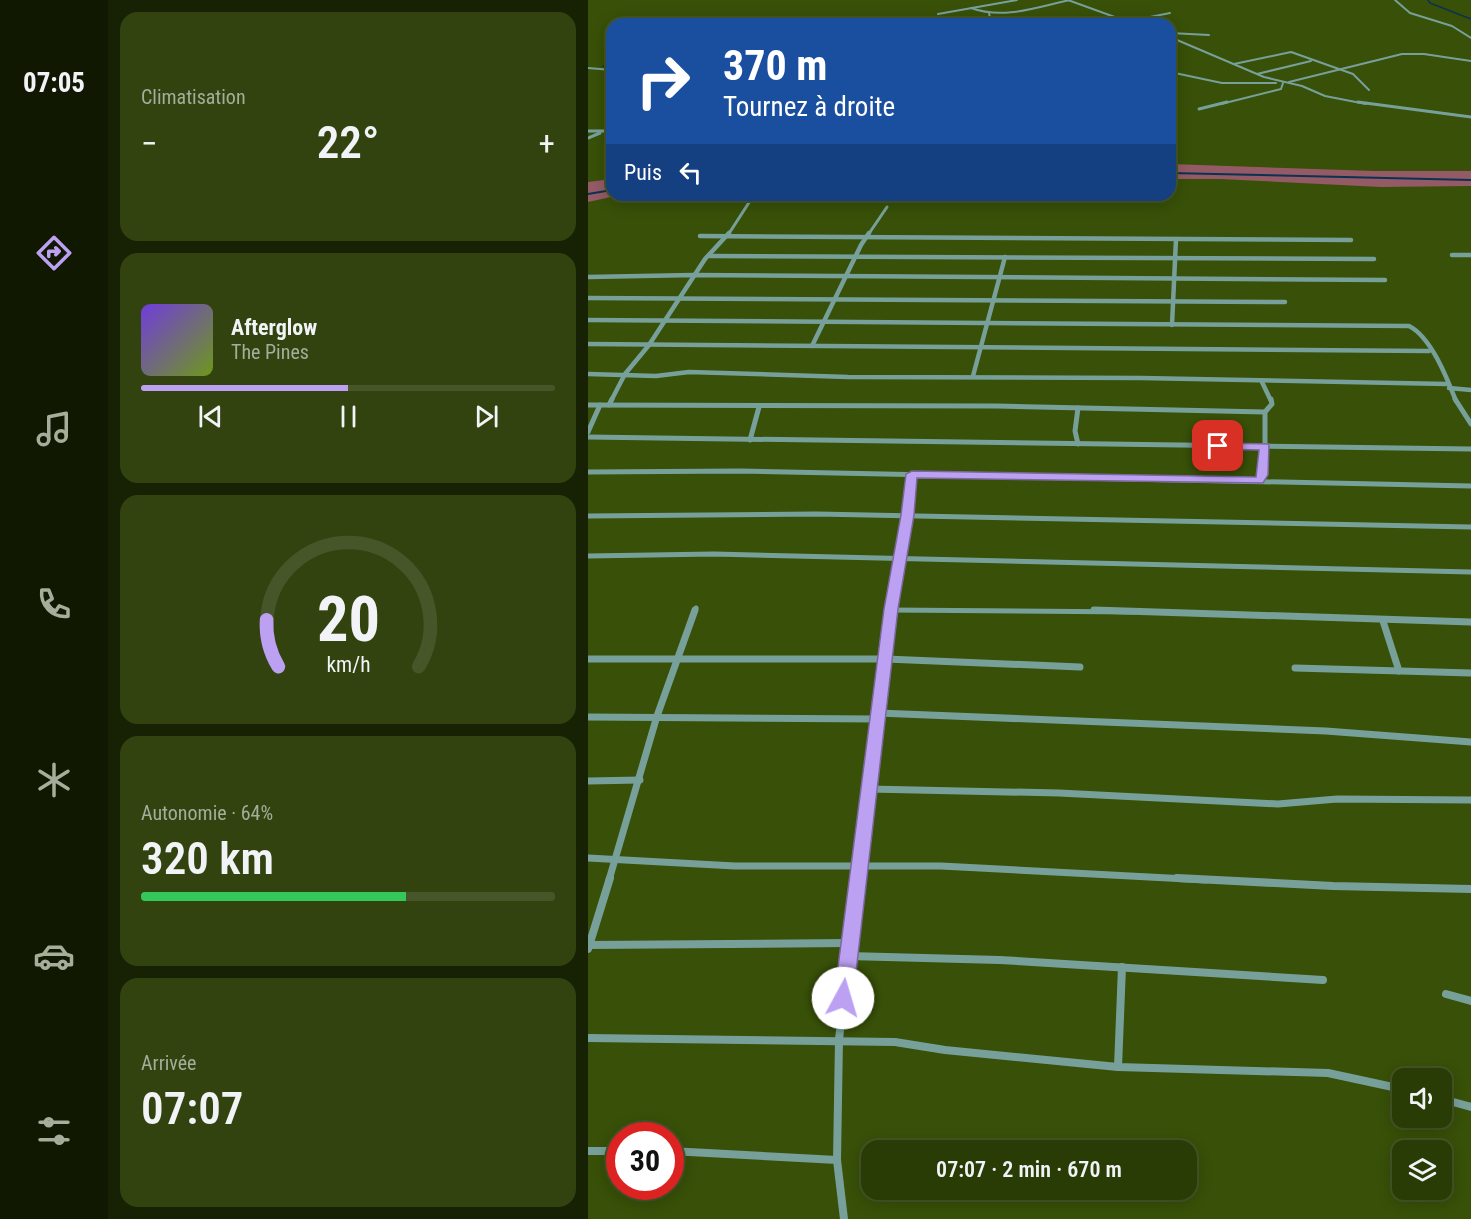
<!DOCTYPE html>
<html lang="fr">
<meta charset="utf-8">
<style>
:root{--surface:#2a3c06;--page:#324310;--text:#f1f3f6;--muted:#a5ad9b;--line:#465628;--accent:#bca0f2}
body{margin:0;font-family:"Roboto Condensed",sans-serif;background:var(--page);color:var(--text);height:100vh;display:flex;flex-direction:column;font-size:22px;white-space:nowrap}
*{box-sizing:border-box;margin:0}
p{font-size:20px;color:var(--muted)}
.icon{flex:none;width:33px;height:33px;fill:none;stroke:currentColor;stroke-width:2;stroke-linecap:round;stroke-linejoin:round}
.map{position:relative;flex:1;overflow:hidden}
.side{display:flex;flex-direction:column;gap:12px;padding:12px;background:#172103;width:480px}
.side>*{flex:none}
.banner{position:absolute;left:18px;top:18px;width:570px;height:183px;border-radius:18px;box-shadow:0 3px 15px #0003,0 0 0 2px var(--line);background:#1a4fa0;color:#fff;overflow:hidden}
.fabs{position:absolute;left:804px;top:1068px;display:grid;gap:12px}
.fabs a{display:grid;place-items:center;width:60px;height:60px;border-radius:12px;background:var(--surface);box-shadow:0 3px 15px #0003,0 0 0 2px var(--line);font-size:30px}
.speed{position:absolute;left:18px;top:1122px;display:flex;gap:12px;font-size:30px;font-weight:700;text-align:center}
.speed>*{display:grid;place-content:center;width:78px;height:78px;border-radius:50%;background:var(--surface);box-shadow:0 3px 15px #0003,0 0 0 2px var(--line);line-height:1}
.speed .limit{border:9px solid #d22;background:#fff;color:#111}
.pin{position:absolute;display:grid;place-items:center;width:51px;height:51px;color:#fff;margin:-26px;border-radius:12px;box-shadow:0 3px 9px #0006}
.me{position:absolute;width:66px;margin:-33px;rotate:6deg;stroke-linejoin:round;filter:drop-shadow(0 0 4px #0008)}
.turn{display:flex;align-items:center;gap:21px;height:126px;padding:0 18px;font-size:27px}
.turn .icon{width:78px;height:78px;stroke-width:2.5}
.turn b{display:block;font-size:42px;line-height:51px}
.then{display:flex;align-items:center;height:57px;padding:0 18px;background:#0003;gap:12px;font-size:22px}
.big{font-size:45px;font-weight:600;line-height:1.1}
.side .card{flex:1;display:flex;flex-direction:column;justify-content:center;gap:9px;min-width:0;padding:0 21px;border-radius:18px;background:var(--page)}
.side .dial{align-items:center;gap:0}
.dial svg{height:156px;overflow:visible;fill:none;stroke:var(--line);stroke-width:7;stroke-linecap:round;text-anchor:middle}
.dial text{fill:var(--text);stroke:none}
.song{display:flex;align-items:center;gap:18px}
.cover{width:72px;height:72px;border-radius:9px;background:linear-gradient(135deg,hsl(260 70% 55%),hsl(80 70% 35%))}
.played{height:6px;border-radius:3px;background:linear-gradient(90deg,var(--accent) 50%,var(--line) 50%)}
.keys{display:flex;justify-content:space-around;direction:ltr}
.heat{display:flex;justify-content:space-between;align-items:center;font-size:33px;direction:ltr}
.charge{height:9px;border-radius:4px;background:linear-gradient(90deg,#34c759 64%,var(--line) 0)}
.trip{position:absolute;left:273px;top:1140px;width:336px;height:60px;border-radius:18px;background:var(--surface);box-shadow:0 3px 15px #0003,0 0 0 2px var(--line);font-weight:600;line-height:60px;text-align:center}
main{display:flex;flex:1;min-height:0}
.tabs{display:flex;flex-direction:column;width:108px;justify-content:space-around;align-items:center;background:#111802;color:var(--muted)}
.tabs .icon{width:42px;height:42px}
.tabs .active{color:var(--accent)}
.tabs b{font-size:27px;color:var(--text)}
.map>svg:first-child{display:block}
.green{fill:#945a66}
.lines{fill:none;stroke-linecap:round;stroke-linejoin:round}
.stream-far1{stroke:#0a3252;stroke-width:1.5}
.stream{stroke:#0a3252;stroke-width:2}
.minor-far5{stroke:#78a09b;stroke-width:2}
.minor-far4{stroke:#78a09b;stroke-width:3}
.minor-far3{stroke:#78a09b;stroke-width:4.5}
.minor-far2{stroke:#78a09b;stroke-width:5}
.minor-far1{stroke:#78a09b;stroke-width:7}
.minor{stroke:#78a09b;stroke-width:8}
.route{fill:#bca0f2;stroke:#7a689d;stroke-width:1.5}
</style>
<main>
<nav class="tabs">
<b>07:05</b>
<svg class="icon active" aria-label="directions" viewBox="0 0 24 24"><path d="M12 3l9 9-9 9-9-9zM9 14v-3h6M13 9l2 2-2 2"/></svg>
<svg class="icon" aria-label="music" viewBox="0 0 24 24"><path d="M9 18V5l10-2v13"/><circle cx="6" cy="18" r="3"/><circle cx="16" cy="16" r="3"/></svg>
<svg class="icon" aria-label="phone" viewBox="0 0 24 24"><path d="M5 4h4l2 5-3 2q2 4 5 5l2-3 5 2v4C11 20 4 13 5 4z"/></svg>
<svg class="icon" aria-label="climate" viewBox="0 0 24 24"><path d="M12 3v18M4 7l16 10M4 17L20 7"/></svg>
<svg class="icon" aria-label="car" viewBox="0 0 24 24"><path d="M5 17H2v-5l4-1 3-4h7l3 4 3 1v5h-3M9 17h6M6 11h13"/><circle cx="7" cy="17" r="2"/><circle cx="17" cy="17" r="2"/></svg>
<svg class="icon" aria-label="filters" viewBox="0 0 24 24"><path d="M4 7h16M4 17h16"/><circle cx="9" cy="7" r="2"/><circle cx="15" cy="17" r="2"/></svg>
</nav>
<section class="side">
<div class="card"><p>Climatisation</p>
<div class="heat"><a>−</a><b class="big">22°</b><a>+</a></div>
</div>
<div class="card">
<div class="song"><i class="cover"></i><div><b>Afterglow</b><p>The Pines</p></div></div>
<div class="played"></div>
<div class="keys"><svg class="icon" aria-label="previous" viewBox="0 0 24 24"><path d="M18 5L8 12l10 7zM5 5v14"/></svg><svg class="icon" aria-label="pause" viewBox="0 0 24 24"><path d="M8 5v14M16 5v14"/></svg><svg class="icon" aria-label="next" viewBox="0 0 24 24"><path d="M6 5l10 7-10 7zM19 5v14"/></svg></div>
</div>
<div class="card dial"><svg viewBox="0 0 100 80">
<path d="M14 69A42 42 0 1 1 86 69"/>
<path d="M14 69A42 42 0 0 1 8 45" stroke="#bca0f2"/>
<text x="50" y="56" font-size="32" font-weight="700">20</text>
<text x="50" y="72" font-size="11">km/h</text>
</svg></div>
<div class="card"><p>Autonomie · 64%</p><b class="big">320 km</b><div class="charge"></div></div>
<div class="card"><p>Arrivée</p><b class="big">07:07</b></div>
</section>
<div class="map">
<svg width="883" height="1219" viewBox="0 0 883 1219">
<rect width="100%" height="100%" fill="#385008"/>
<!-- green -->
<g class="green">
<polygon points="582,164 786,171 883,171 883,186 793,187 632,179 582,179"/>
<polygon points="24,179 24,195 32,195 0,202 0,182"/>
</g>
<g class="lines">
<!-- stream-far1 -->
<g class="stream-far1">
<polyline points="840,0 842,3 883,19"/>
<polyline points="15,66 24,67"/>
</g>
<!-- stream -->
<g class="stream">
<polyline points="582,173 883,180"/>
<polyline points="0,194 24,190"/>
</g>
<!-- minor-far5 -->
<g class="minor-far5">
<polyline points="480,0 546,24"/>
<polyline points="807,0 822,13 864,26 883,38"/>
<path d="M383 8C416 20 449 7 482 0"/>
<polyline points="350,14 429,0"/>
<polyline points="400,24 398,23 402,18 401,13"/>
<polyline points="527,24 582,13"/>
<polyline points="582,33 621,35"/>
<polyline points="582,37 676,77 714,86 737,96 778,104"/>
<polyline points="646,64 703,52 765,74 781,90"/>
<polyline points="0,68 24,70"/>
<polyline points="582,72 634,83 688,83"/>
<polyline points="669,74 723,61"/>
<polyline points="701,82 814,54 836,54 883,61"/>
<polyline points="633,104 693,89 695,83"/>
</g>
<!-- minor-far4 -->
<g class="minor-far4">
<polyline points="770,102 883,117"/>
<polyline points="611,109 639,102"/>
<polyline points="0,131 24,131"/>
<polyline points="0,138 12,133"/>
<polyline points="140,235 162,201"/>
<polyline points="280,235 299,207"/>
</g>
<!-- minor-far3 -->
<g class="minor-far3">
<polyline points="112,236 763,240"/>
<polyline points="864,255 883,255"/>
<polyline points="122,256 786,259"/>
<polyline points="0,277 106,275 797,280"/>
<polyline points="0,298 697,302"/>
<path d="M0 320 821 326C843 337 859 378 868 401"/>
<polyline points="584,325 588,239"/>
<polyline points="0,344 841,351"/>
<polyline points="224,346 273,245 281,233"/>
<polyline points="0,374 68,376 101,372 260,377 553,378 859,384"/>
<polyline points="385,376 417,257"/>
<polyline points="674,382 683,401"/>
<polyline points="861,388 883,390"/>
<polyline points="23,401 37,374 61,345 117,259 141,233"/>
</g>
<!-- minor-far2 -->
<g class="minor-far2">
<polyline points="867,399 883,424"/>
<polyline points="0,405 409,406 677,412"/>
<polyline points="21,405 24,399"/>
<polyline points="490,408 487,431 490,444"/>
<polyline points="0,432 12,405"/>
<polyline points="0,437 883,449"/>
<polyline points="162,440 171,407"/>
<polyline points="0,472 153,471 883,486"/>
<polyline points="671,480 677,457 677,412 684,404 683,399"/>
<polyline points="0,516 229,514 883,527"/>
<polyline points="0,556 126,554 883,572"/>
<polyline points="303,610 546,612"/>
<polyline points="107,612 108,608"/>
<polyline points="303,612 320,515 324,474"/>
</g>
<!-- minor-far1 -->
<g class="minor-far1">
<polyline points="506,610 883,622"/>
<polyline points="795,621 811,671"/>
<polyline points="0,659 298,659 492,667"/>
<polyline points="707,668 883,673"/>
<polyline points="290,713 738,731 883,742"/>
<polyline points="0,717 290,719"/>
<polyline points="0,781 52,780"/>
<polyline points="281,789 471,793 690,804 749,799 883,800"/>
<polyline points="0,858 147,866 353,866 618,880"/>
<polyline points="21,880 69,716 107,610"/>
<polyline points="268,880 303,610"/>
</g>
<!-- minor -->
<g class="minor">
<polyline points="589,878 745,886 883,889"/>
<polyline points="0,945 260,943"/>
<polyline points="0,949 22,878"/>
<polyline points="260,956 412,960 735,980"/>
<polyline points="858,994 883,1001"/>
<polyline points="0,1038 307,1042 357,1050 530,1067 740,1073 814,1089"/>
<polyline points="530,1067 534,967"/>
<polyline points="854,1099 883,1107"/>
<polyline points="0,1151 32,1151"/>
<polyline points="82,1151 249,1160"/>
<polyline points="256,1219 249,1160 251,1040 268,878"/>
</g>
</g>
<!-- route -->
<polygon class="route" points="630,443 681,444 680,475 675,483 329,478 326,515 310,609 265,998 262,1005 255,1007 248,1005 246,998 296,609 313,515 318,474 324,471 668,477 671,450 626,449 626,444"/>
</svg>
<div class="fabs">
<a><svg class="icon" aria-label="sound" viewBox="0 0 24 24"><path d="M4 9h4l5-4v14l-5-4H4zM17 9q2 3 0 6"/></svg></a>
<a><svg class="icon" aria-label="layers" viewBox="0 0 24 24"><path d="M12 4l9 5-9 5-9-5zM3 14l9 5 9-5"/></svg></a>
</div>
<div class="speed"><div class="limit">30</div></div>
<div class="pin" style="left:630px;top:446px;background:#d93025"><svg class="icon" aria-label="arrive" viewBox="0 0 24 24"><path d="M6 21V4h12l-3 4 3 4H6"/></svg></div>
<svg class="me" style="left:255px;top:998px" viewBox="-20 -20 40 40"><circle r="19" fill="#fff"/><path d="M0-13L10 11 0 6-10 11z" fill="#bca0f2"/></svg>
<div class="trip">07:07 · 2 min · 670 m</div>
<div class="banner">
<div class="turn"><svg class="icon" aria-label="right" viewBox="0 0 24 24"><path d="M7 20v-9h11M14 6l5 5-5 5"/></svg><div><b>370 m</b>Tournez à droite</div></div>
<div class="then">Puis<svg class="icon" aria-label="left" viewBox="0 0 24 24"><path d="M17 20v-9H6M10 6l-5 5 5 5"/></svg></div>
</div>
</div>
</main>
